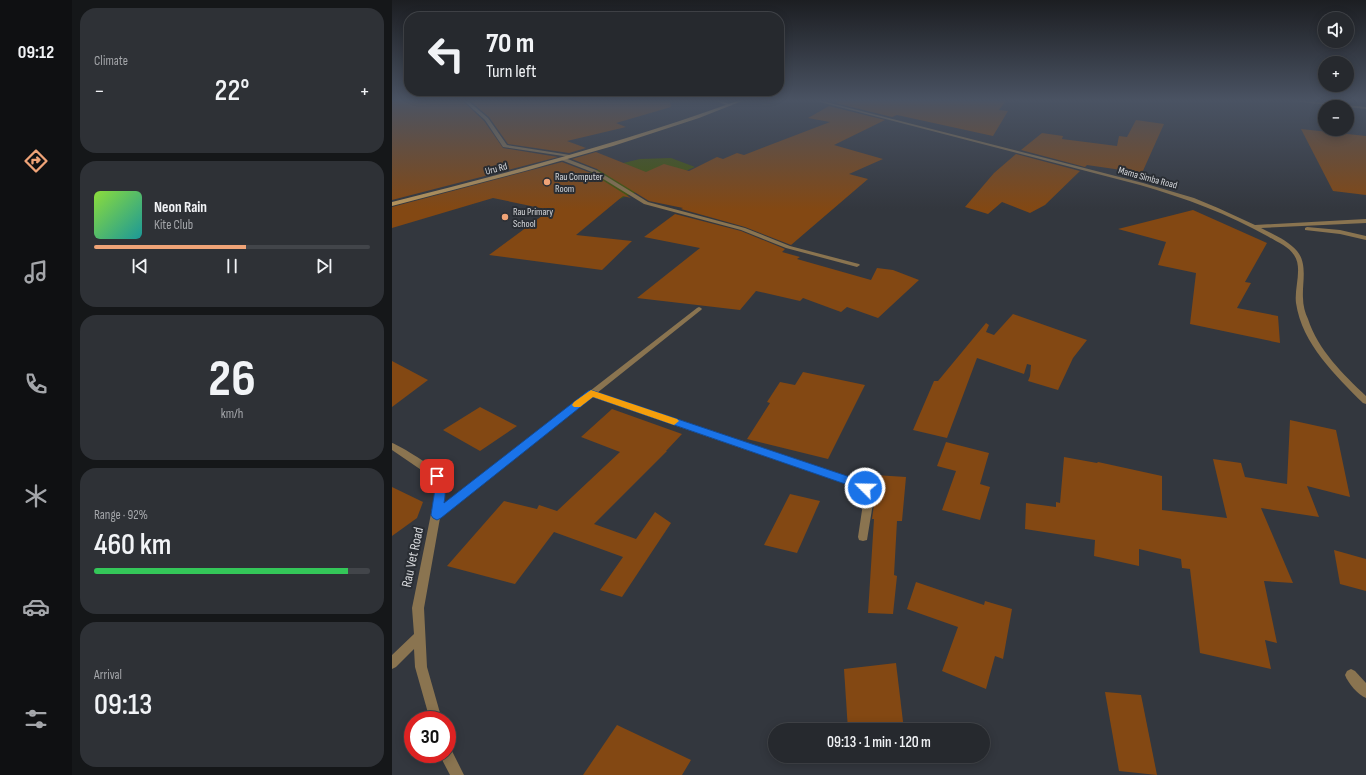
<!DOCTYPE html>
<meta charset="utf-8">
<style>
:root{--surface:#26292e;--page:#2e3136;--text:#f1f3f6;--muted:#a4a6aa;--line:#42454a;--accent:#efa377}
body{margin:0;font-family:"Sofia Sans Condensed",sans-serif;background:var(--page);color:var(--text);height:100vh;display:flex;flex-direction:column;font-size:15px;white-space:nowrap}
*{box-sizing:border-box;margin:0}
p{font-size:13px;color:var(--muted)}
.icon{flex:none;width:22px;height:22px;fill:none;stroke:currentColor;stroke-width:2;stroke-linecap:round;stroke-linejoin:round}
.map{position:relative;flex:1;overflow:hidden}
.side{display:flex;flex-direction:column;gap:8px;padding:8px;background:#151719;width:320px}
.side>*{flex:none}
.top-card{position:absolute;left:12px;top:12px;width:380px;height:84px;border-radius:16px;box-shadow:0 2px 10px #0003,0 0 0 1px var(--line);background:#26292e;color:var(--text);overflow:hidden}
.controls{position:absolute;left:926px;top:12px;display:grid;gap:8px}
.controls a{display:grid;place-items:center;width:36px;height:36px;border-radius:50%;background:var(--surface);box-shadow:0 2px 10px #0003,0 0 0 1px var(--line);font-size:20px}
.speed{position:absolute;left:12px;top:711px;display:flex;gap:8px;font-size:20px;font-weight:700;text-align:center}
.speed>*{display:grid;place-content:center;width:52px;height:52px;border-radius:50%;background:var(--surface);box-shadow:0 2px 10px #0003,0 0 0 1px var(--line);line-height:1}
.speed .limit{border:6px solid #d22;background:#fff;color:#111}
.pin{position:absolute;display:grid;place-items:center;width:34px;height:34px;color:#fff;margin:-17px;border-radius:8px;box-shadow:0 2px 6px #0006}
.me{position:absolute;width:44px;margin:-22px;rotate:293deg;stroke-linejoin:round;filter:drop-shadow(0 0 3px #0008)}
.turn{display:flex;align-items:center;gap:14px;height:84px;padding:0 16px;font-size:18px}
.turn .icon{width:52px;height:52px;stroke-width:2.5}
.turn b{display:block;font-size:28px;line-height:34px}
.big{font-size:30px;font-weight:600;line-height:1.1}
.side .widget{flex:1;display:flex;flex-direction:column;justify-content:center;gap:6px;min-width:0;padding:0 14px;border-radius:16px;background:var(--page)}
.side .dial{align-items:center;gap:0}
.dial b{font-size:52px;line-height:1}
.song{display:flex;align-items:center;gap:12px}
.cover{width:48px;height:48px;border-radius:6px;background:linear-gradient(135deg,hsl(90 70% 55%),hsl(180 70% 35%))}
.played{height:4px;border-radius:2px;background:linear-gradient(90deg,var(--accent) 55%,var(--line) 55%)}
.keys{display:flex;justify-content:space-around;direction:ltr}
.heat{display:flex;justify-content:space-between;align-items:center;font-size:22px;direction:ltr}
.charge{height:6px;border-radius:3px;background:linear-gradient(90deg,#34c759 92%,var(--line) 0)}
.trip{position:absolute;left:376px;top:723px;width:222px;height:40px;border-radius:20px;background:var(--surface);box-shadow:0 2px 10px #0003,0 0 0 1px var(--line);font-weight:600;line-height:40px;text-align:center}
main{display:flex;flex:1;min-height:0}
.menu{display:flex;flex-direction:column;width:72px;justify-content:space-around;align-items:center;background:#0f1012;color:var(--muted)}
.menu .icon{width:28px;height:28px}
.menu .active{color:var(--accent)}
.menu b{font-size:18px;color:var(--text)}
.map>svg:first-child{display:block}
.green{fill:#44560a}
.building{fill:#834813}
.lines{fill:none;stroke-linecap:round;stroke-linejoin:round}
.street{fill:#8a7450;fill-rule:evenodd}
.secondary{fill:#b8955b;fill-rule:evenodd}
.route{fill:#1a73e8;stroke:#114b97}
.slow{fill:#f59e0b}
.poi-dot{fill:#efa377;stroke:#292d33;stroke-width:1.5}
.labels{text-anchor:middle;stroke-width:4;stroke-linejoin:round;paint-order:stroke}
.far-street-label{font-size:10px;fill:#d6d8dc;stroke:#292d33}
.far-poi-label{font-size:10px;fill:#d6d8dc;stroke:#292d33;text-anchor:start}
.near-street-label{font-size:14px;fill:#d6d8dc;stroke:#292d33}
</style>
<main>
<nav class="menu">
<b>09:12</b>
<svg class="icon active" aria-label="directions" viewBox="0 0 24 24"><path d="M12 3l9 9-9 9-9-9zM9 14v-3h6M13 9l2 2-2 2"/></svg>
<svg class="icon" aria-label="music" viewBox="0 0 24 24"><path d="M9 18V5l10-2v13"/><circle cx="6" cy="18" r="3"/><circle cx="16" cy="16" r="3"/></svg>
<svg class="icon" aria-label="phone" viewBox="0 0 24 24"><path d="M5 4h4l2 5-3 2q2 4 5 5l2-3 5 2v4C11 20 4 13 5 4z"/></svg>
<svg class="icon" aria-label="climate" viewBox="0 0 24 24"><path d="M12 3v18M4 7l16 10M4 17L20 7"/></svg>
<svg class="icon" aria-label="car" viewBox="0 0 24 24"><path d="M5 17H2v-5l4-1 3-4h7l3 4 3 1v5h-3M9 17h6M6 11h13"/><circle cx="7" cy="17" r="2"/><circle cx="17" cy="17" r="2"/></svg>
<svg class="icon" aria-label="filters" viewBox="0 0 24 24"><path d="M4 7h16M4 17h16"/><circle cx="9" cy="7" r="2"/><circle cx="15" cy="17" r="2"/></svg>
</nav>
<section class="side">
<div class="widget"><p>Climate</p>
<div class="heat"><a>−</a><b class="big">22°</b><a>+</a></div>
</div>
<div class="widget">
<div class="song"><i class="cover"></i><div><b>Neon Rain</b><p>Kite Club</p></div></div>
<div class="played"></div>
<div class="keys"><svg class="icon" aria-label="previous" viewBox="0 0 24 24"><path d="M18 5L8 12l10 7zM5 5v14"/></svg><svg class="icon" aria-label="pause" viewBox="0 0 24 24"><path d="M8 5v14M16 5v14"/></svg><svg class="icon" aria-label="next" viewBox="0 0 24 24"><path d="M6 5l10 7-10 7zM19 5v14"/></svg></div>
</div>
<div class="widget dial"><b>26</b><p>km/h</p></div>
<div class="widget"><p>Range · 92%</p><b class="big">460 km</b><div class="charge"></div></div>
<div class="widget"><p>Arrival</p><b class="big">09:13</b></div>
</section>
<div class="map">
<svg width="974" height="775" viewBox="0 0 974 775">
<rect width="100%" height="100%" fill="#33373e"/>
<!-- green -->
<polygon class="green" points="279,158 303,167 225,200 177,181 210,168 248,159"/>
<!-- building -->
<g class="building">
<polygon points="0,101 71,101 92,121 111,148 166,157 0,200"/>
<polygon points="78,101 278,101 279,107 224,123 234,127 175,141 194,148 177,153 116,144 97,117"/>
<polygon points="447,101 614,101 607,110 616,111 601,136 505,115 500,117 443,103"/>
<polygon points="437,106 493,120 442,145 491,159 457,174 476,179 399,245 353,227 289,209 291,208 257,201 205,169 180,159 204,152 254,172 272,164 297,171 325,157 331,159 345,153 352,155 438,122 416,118"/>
<polygon points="744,120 772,124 750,173 695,165 693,167 629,150 650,133 671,136 670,139 725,146 727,136 735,137"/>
<polygon points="909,129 974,136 974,195 941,191"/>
<polygon points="624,154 688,171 653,205 638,213 610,202 596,214 573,207 602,173"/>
<polygon points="170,162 199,173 239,198 231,196 184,235 240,241 210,270 97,255 158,210 101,198 0,228 0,207"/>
<polygon points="801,210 875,243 853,282 859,283 845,308 886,316 888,343 798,324 804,273 766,265 774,242 726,229"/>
<polygon points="283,214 349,231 393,249 390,252 408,257 405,259 479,280 485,268 501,270 527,280 486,318 455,307 449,312 411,298 408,301 364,291 348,310 245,298 308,248 252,237"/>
<polygon points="621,314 695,340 681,358 666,390 636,381 638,376 639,365 635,364 632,374 585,358 555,438 521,430 542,381 546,381 594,323 597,325 594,332 602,335"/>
<polygon points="0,361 36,380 0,407"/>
<polygon points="411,372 473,385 436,459 355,439 378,403 375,402 388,382 403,385"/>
<polygon points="88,407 125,426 88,451 51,430"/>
<polygon points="220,409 290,434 274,451 275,451 202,524 244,539 263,512 279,523 230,597 208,590 231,557 162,532 123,584 55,566 112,501 145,509 147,505 165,511 228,452 189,437"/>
<polygon points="898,420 944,430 958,497 915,486 927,517 869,508 901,583 872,581 885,643 873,640 879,669 808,653 798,569 790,568 789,559 747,549 747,566 702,556 703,540 633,529 634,503 664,507 664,502 668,503 672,457 705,463 706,462 770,476 770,510 835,518 821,459 849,463 853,477 895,484"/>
<polygon points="554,442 597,453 588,484 598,487 588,520 550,510 564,471 545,466"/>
<polygon points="483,475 514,477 510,521 505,521 502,575 505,576 501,614 476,613 482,519 480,519 483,497 481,491"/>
<polygon points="0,487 31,502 25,518 0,536"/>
<polygon points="398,494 428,501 405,553 372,545"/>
<polygon points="942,550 974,559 974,591 948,584"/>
<polygon points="524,582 592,605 593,601 620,609 611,659 603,656 594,689 550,671 566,627 515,609"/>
<polygon points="504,663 512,730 456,730 452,669"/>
<polygon points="713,692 749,695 765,775 727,771"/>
<polygon points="225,725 299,760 290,775 191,775"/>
<polygon points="458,756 515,756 516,757 458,763"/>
</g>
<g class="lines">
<!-- street -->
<g class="street">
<polygon points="72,101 76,101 96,118 115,145 178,155 180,156 178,157 111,147 93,120"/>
<polygon points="324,101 329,101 340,105 337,106"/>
<path d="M424 101H430L751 183 802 198 826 208 863 225 974 219V223L869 228C881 234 897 241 905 251 916 264 910 283 911 298 911 305 913 313 916 319 926 350 951 374 974 396V404L971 403C944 376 910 344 904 303 902 288 911 268 902 255 897 247 885 242 877 237 836 214 793 198 748 185Z"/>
<polygon points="900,101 912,101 974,107 974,109"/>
<polygon points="169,158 173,158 204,170 256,202 353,228 398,246 467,264 468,265 465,267 394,248 349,230 252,204 200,172 169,160"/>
<polygon points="915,227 948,230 974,236 974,240 948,234 913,230 913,228"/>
<path d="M307 307 309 308 310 309 309 310 205 393 466 480 476 485 482 497 475 540 471 541 467 540 466 537 472 497 469 490 460 486 200 397 48 518 32 608 35 667 50 720H38L23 667 22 649 4 667 0 669V655L22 634 20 608 44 489 41 478 0 450V443C7 445 46 469 49 475 55 485 53 495 51 505L305 308Z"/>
<path d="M959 669 963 671 974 683V698C966 695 956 683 953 675L955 671Z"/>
<polygon points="55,748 59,749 72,775 58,775 47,754 55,754"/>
</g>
<!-- secondary -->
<path class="secondary" d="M345 101H350L307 118 221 146 133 171 0 206V202C116 173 232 142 345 101Z"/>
</g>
<!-- sky -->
<linearGradient id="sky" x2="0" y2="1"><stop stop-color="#1c1e22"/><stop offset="0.48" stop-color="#4a5363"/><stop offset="1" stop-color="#4a5363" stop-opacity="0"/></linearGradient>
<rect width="974" height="209" fill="url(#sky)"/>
<!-- route -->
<path class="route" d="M199 390 467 480 477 485 478 488 477 491C470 493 465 489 459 486L201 397 49 518 45 520 41 518 39 515 43 489 39 476 41 473H48C54 484 54 492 52 503L196 391Z"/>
<!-- slow -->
<polygon class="slow" points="199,390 285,419 287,421 282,425 201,397 188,407 182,407 180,405 182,402"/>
<!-- markers -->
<g class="poi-dot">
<circle cx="155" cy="182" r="4"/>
<circle cx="113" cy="217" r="4"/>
</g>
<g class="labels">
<!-- far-street labels -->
<g class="far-street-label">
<text transform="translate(104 168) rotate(-15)" y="4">Uru Rd</text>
<text transform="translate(756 177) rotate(15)" y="4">Mama Simba Road</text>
</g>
<!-- far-poi labels -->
<g class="far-poi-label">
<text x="163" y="180">Rau Computer<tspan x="163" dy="12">Room</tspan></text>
<text x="121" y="215">Rau Primary<tspan x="121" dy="12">School</tspan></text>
</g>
<!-- near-street labels -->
<g class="near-street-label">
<text transform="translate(20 557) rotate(-78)" y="5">Rau Vet Road</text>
</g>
</g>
</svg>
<div class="controls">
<a><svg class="icon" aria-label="sound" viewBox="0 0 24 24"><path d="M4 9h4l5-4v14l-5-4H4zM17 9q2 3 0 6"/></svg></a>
<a>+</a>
<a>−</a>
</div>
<div class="speed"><div class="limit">30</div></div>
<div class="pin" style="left:45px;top:476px;background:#d93025"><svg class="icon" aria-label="arrive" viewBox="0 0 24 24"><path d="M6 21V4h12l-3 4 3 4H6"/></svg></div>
<svg class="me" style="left:473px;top:488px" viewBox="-20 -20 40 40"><circle r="17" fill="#1a73e8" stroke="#fff" stroke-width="3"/><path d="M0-11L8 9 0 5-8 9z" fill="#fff"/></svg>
<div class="trip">09:13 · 1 min · 120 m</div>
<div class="top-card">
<div class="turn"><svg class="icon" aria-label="left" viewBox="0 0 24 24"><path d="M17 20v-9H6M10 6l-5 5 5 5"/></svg><div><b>70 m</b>Turn left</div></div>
</div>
</div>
</main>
